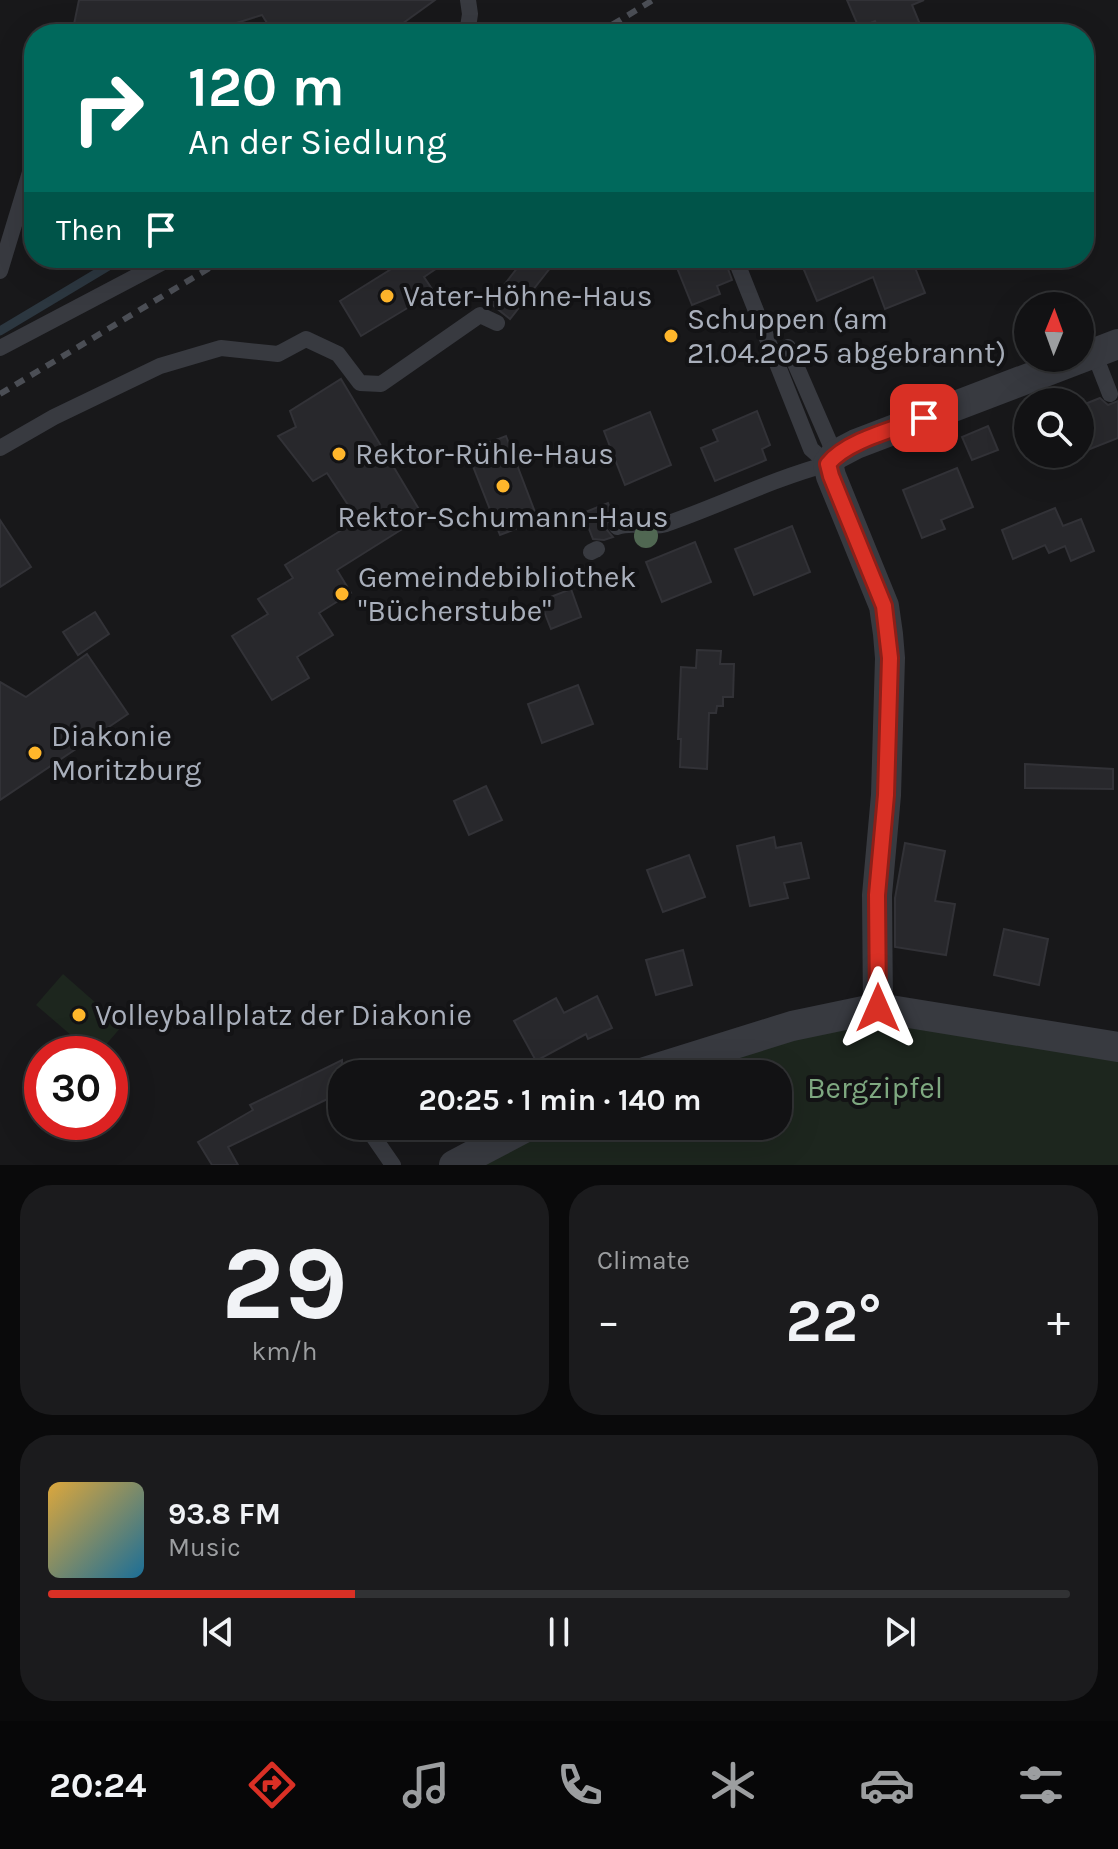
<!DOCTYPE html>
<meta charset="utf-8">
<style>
:root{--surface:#121214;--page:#1b1b1d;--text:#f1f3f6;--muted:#9c9ea0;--line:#313234;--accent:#d93025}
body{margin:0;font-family:Karla,sans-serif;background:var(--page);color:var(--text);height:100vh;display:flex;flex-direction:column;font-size:30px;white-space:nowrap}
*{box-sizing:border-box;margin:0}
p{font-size:26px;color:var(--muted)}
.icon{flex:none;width:44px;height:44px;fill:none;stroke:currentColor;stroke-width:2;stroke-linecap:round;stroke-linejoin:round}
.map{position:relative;height:1165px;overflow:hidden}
.details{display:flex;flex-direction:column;gap:20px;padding:20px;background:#0a0a0b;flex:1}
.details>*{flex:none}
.top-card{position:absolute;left:24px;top:24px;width:1070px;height:244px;border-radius:32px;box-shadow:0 8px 32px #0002,0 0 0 2px var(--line);background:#00695c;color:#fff;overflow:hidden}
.needle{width:52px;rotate:1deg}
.buttons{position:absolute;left:1014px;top:292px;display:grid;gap:16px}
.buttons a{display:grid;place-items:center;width:80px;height:80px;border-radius:50%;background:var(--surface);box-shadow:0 8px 32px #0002,0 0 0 2px var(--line);font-size:40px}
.speed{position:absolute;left:24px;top:1036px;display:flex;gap:16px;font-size:40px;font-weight:700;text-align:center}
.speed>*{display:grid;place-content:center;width:104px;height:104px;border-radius:50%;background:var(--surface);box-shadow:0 8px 32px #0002,0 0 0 2px var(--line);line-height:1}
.speed .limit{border:12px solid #d22;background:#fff;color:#111}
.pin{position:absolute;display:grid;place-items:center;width:68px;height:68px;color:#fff;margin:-34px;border-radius:16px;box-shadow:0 4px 12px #0006}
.me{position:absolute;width:88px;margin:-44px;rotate:0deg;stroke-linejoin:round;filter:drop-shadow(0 0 6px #0008)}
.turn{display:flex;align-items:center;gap:28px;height:168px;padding:0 32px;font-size:36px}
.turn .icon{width:104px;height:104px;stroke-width:2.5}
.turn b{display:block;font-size:56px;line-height:68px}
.then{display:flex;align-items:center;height:76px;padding:0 32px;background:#0003;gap:16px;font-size:30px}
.big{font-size:60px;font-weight:700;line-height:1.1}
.details .tile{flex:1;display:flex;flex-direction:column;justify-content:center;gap:12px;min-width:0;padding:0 28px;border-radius:32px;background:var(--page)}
.details .dial{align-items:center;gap:0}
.dial b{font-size:104px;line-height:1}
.song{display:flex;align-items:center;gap:24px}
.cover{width:96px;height:96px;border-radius:12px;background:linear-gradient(135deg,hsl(40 70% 55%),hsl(200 70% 35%))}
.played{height:8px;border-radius:4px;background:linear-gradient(90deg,var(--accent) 30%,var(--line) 30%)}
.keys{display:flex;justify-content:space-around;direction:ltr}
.heat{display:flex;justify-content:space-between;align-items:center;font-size:44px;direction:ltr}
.details .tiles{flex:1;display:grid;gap:20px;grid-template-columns:1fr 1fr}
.tile:last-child{grid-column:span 2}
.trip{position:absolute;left:328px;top:1060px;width:464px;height:80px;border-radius:32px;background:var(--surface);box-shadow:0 8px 32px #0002,0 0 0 2px var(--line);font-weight:700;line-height:80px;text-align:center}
.tab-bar{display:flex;height:128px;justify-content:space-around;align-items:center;background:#070708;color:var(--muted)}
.tab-bar .icon{width:56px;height:56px}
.tab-bar .active{color:var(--accent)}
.tab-bar b{font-size:36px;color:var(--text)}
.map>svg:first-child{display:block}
.green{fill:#1d261e}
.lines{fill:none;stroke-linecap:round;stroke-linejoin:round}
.stream{stroke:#2c3740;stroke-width:9}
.building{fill:#28282c;stroke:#323237;stroke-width:2}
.lane{stroke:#383a40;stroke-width:16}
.street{stroke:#383a40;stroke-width:30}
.rail{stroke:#4b4e55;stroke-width:6;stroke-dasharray:10 8;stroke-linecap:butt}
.tree{fill:#506752}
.route-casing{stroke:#8d1f18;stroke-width:20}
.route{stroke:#d93025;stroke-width:14}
.poi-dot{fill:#ffb62b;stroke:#131315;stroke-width:3}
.labels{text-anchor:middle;stroke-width:8;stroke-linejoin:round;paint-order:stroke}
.poi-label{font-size:30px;fill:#a9afbb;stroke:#131315;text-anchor:start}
.park-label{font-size:30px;fill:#7ea880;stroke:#131315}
</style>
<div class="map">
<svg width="1118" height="1165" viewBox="0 0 1118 1165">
<rect width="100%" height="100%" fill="#18181a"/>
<!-- green -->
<g class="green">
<polygon points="63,974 122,1026 98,1054 93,1054 36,1005"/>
<polygon points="878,1008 1118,1047 1118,1165 454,1165 528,1126 778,1126 778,1074 638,1074"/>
</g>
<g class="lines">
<!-- stream -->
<polyline class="stream" points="0,331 122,258"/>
</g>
<!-- building -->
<g class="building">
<polygon points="79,0 435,0 388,34 274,34 262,15 201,34 72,34"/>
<polygon points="847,0 924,0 912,5 924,34 880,34 875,21 859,28"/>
<polygon points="409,258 452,258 424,277 434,292 361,336 340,301"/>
<polygon points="525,258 558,258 510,319 490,303"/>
<polygon points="673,258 724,258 732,280 717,286 720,294 692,305"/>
<polygon points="799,258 916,258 912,260 925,293 885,309 873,277 817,301"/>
<polygon points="341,379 423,516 337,570 351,593 319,613 333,635 297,657 309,678 272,700 232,636 268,614 258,599 293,578 285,565 358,520 327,473 313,481 278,436 296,427 290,411"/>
<polygon points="1100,398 1108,405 1118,401 1118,438 1080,453 1080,406"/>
<polygon points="757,411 770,445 762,449 766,460 715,481 701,448 718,441 713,430"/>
<polygon points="650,412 671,465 625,485 604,431"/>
<polygon points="988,426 998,450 972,460 962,437"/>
<polygon points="506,436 538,520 500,535 467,451"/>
<polygon points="957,468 973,507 941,520 945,529 922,538 903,490"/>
<polygon points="608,503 613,517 607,523 606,529 613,537 604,540 593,539 583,513"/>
<polygon points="1055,508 1063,526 1081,519 1094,551 1071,561 1065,546 1049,553 1045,545 1013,559 1002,530"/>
<polygon points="0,520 31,567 0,587"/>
<polygon points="792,526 810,572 754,595 735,549"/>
<polygon points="695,542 711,582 662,602 646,562"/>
<polygon points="571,589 581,617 551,629 540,601"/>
<polygon points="95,612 109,634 78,655 63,632"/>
<polygon points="697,650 721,651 720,664 734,664 733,697 723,697 723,706 717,706 716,713 709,713 707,769 680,767 681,739 678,739 681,667 696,668"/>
<polygon points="87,654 128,714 0,800 0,682 26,697"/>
<polygon points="578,685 593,724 542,743 528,704"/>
<polygon points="1025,764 1113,769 1113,789 1025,788"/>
<polygon points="486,786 502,820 469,835 454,801"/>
<polygon points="774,837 776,848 801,843 809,878 784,883 788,898 750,906 737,846"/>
<polygon points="905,843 945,851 935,901 955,904 946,955 895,947 895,898"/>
<polygon points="689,855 705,897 663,912 647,870"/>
<polygon points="1004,929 1048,939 1039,985 994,975"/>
<polygon points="683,950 692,985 656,995 646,960"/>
<polygon points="597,996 612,1028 588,1039 586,1034 536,1061 514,1021 556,998 564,1013"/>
<polygon points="342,1060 342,1092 228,1147 238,1165 212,1165 198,1142 253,1110 250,1105"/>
</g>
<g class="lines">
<!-- lane -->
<g class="lane">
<polyline points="467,34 470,14 468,0"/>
<polyline points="735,258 811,449 828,464"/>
<polyline points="0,271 34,159"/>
<polyline points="788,347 835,455"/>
<polyline points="0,348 171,258"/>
<polyline points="1094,353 1110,394"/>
<polyline points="0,448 54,417 160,366 221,348 278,354 306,339 338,354 360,383 381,384 480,315 497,323"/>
<path d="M617 527C633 521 650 529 666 524 721 505 772 479 828 464"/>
<polyline points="591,552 597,549"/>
<polyline points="366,1126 393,1165"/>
</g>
<!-- street -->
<g class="street">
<polyline points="878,1008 877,895 886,795 890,658 888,634 884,606 831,476 828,464 835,455 856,444 1118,344"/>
<polyline points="638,1074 792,1026 878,1008 1118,1047"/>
<polyline points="454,1165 528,1126"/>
</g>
<!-- rail -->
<g class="rail">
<polyline points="597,34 653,0"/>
<polyline points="0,394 226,258"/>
</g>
</g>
<!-- trees -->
<circle class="tree" cx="646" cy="536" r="12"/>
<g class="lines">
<defs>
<path id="route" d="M878 1008 877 895 886 795 890 658 884 606 831 476 828 464C847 440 896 429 924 418"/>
</defs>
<!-- route casing -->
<use href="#route" class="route-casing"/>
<!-- route -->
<use href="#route" class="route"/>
</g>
<!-- markers -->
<g class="poi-dot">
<circle cx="387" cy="296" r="8"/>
<circle cx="671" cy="336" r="8"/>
<circle cx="339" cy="454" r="8"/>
<circle cx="503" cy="486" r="8"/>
<circle cx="342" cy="594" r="8"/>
<circle cx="35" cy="753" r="8"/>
<circle cx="79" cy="1015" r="8"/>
</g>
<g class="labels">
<!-- poi labels -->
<g class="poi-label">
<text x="403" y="306">Vater-Höhne-Haus</text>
<text x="687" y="329">Schuppen (am<tspan x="687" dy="34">21.04.2025 abgebrannt)</tspan></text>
<text x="355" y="464">Rektor-Rühle-Haus</text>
<text x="503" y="527" text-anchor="middle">Rektor-Schumann-Haus</text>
<text x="358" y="587">Gemeindebibliothek<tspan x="358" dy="34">"Bücherstube"</tspan></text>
<text x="51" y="746">Diakonie<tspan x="51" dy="34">Moritzburg</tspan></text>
<text x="95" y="1025">Volleyballplatz der Diakonie</text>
</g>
<!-- park labels -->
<g class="park-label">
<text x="875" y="1098">Bergzipfel</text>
</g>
</g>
</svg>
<div class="buttons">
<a><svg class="needle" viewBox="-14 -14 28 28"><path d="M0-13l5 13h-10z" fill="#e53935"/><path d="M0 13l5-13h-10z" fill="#9c9ea0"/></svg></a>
<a><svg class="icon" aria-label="search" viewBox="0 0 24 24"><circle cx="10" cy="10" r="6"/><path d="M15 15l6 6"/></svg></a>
</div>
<div class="speed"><div class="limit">30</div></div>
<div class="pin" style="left:924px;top:418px;background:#d93025"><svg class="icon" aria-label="arrive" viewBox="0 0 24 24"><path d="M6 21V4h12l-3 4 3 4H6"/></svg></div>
<svg class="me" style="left:878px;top:1008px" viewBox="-20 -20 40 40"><path d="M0-17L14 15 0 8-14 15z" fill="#d93025" stroke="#fff" stroke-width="4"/></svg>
<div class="trip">20:25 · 1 min · 140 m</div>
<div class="top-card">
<div class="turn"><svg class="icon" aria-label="right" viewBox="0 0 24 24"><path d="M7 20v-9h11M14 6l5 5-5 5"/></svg><div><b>120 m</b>An der Siedlung</div></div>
<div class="then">Then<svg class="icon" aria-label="arrive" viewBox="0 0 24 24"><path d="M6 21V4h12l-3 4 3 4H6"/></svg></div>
</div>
</div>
<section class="details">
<div class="tiles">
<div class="tile dial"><b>29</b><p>km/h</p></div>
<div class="tile"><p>Climate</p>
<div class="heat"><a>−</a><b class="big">22°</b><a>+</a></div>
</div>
<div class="tile">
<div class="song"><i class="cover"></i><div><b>93.8 FM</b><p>Music</p></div></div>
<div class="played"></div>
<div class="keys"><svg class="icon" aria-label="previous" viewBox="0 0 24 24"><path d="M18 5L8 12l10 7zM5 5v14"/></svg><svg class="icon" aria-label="pause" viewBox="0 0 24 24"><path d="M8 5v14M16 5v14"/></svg><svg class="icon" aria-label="next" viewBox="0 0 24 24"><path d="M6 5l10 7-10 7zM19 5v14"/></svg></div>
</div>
</div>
</section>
<nav class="tab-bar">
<b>20:24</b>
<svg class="icon active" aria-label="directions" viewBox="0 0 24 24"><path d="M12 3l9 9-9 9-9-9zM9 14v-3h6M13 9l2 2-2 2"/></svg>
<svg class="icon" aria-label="music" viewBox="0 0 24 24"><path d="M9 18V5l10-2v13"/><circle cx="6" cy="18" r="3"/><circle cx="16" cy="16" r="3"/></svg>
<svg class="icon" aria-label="phone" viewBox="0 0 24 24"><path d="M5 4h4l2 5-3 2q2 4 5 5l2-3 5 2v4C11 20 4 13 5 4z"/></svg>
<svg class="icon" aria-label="climate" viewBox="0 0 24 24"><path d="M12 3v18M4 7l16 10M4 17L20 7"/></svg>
<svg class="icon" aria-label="car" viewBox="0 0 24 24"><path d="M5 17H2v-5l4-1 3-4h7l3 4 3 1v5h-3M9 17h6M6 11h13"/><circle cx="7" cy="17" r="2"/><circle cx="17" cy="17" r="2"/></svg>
<svg class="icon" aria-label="filters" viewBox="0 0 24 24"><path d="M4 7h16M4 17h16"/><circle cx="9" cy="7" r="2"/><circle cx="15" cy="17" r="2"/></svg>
</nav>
